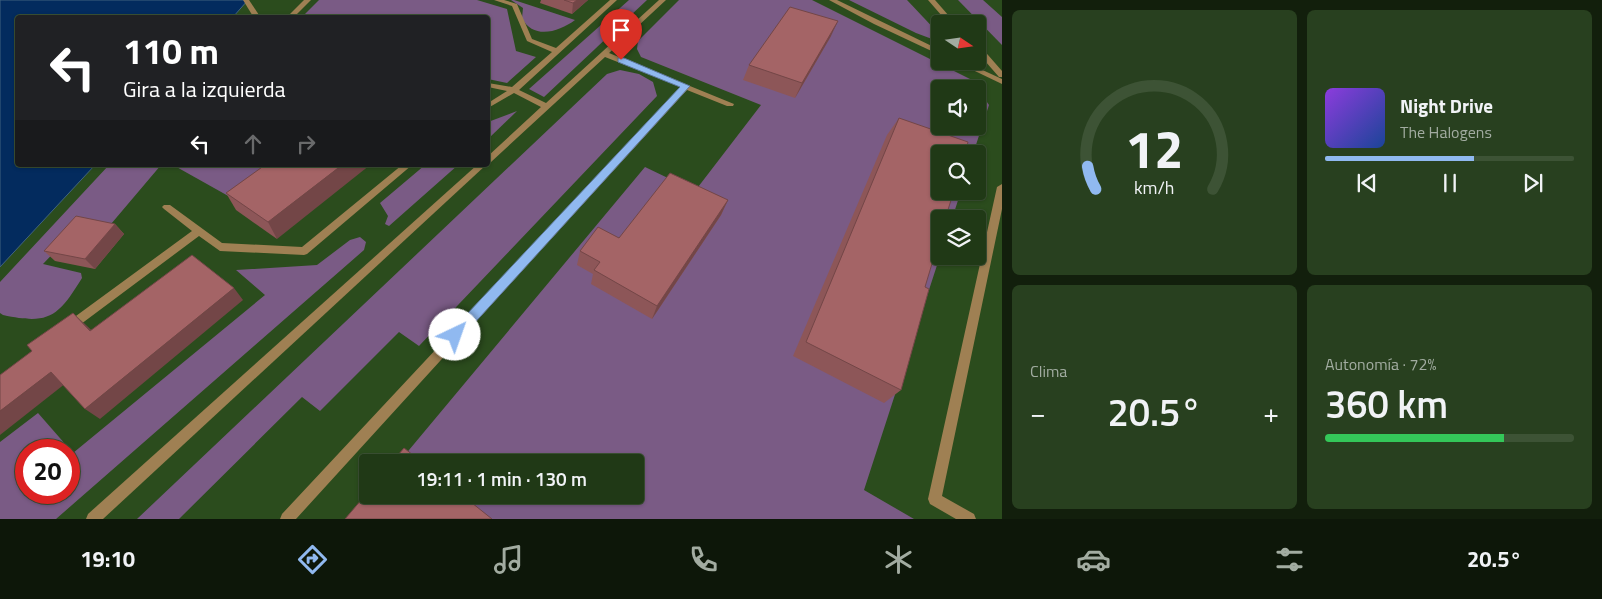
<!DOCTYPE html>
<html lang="es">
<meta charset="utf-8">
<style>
:root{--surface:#203916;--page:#28401f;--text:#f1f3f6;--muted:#a2aca1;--line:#3d5335;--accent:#90b9f0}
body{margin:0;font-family:"Titillium Web",sans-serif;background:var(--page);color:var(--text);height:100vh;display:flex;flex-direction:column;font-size:19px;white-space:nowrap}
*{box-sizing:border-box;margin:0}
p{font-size:16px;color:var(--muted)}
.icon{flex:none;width:28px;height:28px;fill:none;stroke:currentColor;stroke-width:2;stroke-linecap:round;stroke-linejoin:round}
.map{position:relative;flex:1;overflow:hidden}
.sheet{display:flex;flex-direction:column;gap:10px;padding:10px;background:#121f0c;width:600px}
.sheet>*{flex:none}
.hud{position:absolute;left:15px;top:15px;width:475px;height:152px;border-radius:5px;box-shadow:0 1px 4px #0004,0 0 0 1px var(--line);background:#202124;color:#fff;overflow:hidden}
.needle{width:32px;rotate:103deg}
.controls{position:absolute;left:931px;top:15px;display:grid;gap:10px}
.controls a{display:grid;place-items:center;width:55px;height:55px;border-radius:5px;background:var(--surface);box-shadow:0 1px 4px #0004,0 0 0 1px var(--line);font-size:25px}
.speed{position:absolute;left:15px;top:439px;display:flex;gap:10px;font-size:25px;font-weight:700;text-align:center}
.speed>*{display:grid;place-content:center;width:65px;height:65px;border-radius:50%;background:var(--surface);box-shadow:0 1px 4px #0004,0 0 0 1px var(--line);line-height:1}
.speed .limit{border:8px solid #d22;background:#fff;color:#111}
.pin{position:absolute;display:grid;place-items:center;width:42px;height:42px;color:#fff;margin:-51px -21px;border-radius:50% 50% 50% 0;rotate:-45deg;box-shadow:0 0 5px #0007}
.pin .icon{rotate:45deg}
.me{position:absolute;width:55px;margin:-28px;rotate:42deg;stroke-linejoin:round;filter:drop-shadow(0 0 4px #0008)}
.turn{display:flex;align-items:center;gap:18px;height:105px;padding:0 25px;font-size:22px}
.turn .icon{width:65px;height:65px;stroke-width:2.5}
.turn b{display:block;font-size:35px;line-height:42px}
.lanes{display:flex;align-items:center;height:48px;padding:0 25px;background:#0003;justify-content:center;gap:25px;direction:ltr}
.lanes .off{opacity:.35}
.big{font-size:38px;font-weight:600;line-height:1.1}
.sheet .card{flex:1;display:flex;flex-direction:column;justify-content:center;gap:8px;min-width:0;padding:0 18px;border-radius:8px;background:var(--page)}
.sheet .dial{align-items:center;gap:0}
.dial svg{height:130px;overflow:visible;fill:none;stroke:var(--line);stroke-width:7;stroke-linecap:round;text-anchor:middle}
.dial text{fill:var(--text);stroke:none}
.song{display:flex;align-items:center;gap:15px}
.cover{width:60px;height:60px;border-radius:8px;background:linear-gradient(135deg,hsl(270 70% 55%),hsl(220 70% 35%))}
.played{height:5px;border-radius:2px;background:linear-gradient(90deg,var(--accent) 60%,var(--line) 60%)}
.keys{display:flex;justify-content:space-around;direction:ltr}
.heat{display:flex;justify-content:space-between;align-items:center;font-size:28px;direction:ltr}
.charge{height:8px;border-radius:4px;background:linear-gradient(90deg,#34c759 72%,var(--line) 0)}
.sheet .tiles{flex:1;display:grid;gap:10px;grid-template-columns:repeat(2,1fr)}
.trip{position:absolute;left:359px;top:454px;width:285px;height:50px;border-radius:5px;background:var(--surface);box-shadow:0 1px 4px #0004,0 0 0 1px var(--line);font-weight:600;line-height:50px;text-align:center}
.menu{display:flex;height:80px;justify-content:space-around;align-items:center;background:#0d1709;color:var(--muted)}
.menu .icon{width:35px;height:35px}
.menu .on{color:var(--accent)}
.menu b{font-size:22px;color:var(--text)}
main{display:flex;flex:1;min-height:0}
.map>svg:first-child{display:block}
.green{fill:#7a5b85;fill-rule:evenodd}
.water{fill:#032b5e;stroke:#41637f}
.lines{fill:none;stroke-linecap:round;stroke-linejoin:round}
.lane{fill:#9f8053;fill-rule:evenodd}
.street{fill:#9f8053;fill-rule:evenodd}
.wall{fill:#8d5658}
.shaded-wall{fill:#734647}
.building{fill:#a46466;stroke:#734647}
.route{fill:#90b9f0;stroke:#5e789c}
</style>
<main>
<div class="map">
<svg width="1002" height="519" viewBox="0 0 1002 519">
<rect width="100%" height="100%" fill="#2b4c1d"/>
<!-- green -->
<g class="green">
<polygon points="319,0 477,0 507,9 516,51 536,57 507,83 488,79 488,18 302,17"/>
<path d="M511 0H514L575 20C559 32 533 40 522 18L523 8Z"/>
<polygon points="629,0 647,0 544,97 529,89"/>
<path d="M679 0H812L972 80 989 105 973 154H940V191H961L952 219H940V256L864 490 914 519H352L372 495H635V462H399L645 167 695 191 761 105 641 57 637 49 638 41ZM940 89H978V126H940Z"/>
<polygon points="849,0 907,0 940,35 940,42 916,33"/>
<polygon points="958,0 983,0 1002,17 1002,45"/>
<polygon points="620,70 639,74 653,82 657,96 419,346 399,332 320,411 302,397 179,519 137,519 607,74"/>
<polygon points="517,111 488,139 488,122"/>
<path d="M109 165H161L111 224 84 221 43 264 81 273 82 278C58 317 49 325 3 315L0 313V282Z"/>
<polygon points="173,165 291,165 239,202"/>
<polygon points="425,165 458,165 389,226 385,224 388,216 380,203"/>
<path d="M360 237 366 242 364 250 56 519H0V442L38 413 73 453 265 295 236 270 317 265 350 240ZM26 450H69V492H26Z"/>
</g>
<!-- water -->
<polygon class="water" points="0,0 248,0 233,17 18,18 18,165 95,165 0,267"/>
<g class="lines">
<!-- lane -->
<g class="lane">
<polygon points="243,0 249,0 261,18 254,18"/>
<polygon points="304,0 311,0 293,18 286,18"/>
<polygon points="494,0 504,0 517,4 532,39 556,48 610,0 617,0 519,90 546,103 659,0 666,0 609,53 734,104 733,106 727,106 687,90 296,519 280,519 282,514 681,87 605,57 491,162 488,163 488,156 541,107 514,93 488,108 488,103 507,91 488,87 488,83 512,87 552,52 527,41 512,6"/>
<polygon points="829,0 837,0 940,50 940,55 874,24"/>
<polygon points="954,61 963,61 1002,79 1002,84"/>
<polygon points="402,165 412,165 307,254 304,255 220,251 199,236 73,330 69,332 65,330 64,327 65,324 192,231 164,209 162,207 164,205 170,205 222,243 302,247"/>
<polygon points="477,165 486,165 103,519 86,519 88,514"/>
<polygon points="1002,184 1002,209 942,496 974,514 976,519 956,519 930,504 928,499 997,187"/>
</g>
<!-- street -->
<g class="street">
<polygon points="928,0 935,0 956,24 949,24"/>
<polygon points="978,47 981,47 1002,71 1002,77 999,77 978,53"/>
</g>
</g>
<!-- wall -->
<g class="wall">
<polygon points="541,0 588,0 572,14 540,3"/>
<polygon points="831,36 795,98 743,80 749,65"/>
<polygon points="899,118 925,287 901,390 884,403 793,356 887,135"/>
<polygon points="265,165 277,239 236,210 226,193"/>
<polygon points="728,200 721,215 652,319 591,284 593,274 577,265 580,251"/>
<polygon points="115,224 124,234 95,269 55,261 44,251"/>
</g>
<!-- shaded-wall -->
<g class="shaded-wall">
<polygon points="577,0 588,0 572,14 573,3"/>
<polygon points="838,21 831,36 795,98 802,83"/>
<polygon points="342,165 370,165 277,239 268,222"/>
<polygon points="728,200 721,215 652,319 657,306"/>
<polygon points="115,224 124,234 95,269 85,259"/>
<polygon points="234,288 243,300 100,419 85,409"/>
<polygon points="73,313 86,325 104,342 90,331"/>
<polygon points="51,372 66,383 0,435 0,411"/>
</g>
<!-- building -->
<g class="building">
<polygon points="564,0 577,0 573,3"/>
<polygon points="790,7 838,21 802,83 749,65"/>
<polygon points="899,118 968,142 965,154 940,154 940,191 954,191 945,219 940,219 940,237 925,287 929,289 901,390 806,342"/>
<polygon points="265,165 342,165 268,222 226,193"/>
<polygon points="670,173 728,200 657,306 594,270 600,262 580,251 598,227 619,238"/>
<polygon points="76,216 115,224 85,259 44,251"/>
<polygon points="192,255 234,288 85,409 51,372 0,411 0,375 32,351 27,345 73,313 90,331"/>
<polygon points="404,448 422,462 392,462"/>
<polygon points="368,492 368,495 462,495 492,519 345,519"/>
</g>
<!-- route -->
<polygon class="route" points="618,58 624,58 690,86 460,339 455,341 451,339 449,335 451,331 680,87 618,62"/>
</svg>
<div class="controls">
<a><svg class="needle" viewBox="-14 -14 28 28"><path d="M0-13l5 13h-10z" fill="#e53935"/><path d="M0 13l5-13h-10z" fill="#a2aca1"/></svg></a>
<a><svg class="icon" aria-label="sound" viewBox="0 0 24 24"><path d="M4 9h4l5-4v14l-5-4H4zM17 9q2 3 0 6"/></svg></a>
<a><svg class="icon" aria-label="search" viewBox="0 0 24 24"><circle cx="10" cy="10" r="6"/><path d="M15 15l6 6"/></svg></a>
<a><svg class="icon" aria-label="layers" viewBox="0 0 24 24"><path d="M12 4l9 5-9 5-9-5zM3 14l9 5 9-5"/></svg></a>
</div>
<div class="speed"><div class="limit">20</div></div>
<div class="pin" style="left:621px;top:60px;background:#d93025"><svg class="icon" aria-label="arrive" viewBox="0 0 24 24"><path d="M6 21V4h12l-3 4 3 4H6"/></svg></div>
<svg class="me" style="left:455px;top:335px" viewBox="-20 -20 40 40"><circle r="19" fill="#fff"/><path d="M0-13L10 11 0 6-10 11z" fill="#90b9f0"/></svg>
<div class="trip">19:11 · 1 min · 130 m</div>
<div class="hud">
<div class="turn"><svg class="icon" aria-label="left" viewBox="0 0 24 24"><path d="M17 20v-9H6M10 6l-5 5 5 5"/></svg><div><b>110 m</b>Gira a la izquierda</div></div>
<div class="lanes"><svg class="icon" aria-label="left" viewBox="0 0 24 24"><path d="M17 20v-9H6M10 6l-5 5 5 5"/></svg><svg class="icon off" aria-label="ahead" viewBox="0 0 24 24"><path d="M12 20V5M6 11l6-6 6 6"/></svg><svg class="icon off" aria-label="right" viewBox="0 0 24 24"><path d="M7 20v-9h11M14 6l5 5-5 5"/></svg></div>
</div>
</div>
<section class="sheet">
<div class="tiles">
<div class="card dial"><svg viewBox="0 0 100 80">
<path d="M14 69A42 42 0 1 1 86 69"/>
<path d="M14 69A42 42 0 0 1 9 55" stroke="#90b9f0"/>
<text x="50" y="56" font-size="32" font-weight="700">12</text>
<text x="50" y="72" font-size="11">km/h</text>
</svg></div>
<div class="card">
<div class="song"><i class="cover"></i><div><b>Night Drive</b><p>The Halogens</p></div></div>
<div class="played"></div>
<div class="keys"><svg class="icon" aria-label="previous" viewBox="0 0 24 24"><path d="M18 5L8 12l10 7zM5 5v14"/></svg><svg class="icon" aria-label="pause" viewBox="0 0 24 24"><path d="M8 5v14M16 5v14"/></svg><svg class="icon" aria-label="next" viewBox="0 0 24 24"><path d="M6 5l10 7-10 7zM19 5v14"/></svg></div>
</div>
<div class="card"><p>Clima</p>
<div class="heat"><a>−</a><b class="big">20.5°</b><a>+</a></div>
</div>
<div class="card"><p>Autonomía · 72%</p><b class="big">360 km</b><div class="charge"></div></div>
</div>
</section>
</main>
<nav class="menu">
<b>19:10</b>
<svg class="icon on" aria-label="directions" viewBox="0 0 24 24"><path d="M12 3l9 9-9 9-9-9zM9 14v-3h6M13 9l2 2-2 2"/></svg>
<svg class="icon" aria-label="music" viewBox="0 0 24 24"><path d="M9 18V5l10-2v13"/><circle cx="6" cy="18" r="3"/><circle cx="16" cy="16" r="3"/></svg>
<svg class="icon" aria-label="phone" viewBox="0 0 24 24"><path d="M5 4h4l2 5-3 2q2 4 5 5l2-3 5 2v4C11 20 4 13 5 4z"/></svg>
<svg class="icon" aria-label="climate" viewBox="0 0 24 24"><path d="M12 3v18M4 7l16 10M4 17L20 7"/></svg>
<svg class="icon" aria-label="car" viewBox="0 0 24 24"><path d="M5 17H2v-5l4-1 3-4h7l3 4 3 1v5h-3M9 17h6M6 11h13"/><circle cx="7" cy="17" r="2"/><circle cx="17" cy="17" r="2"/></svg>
<svg class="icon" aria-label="filters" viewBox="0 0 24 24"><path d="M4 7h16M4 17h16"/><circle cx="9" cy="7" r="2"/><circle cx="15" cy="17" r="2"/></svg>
<b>20.5°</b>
</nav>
